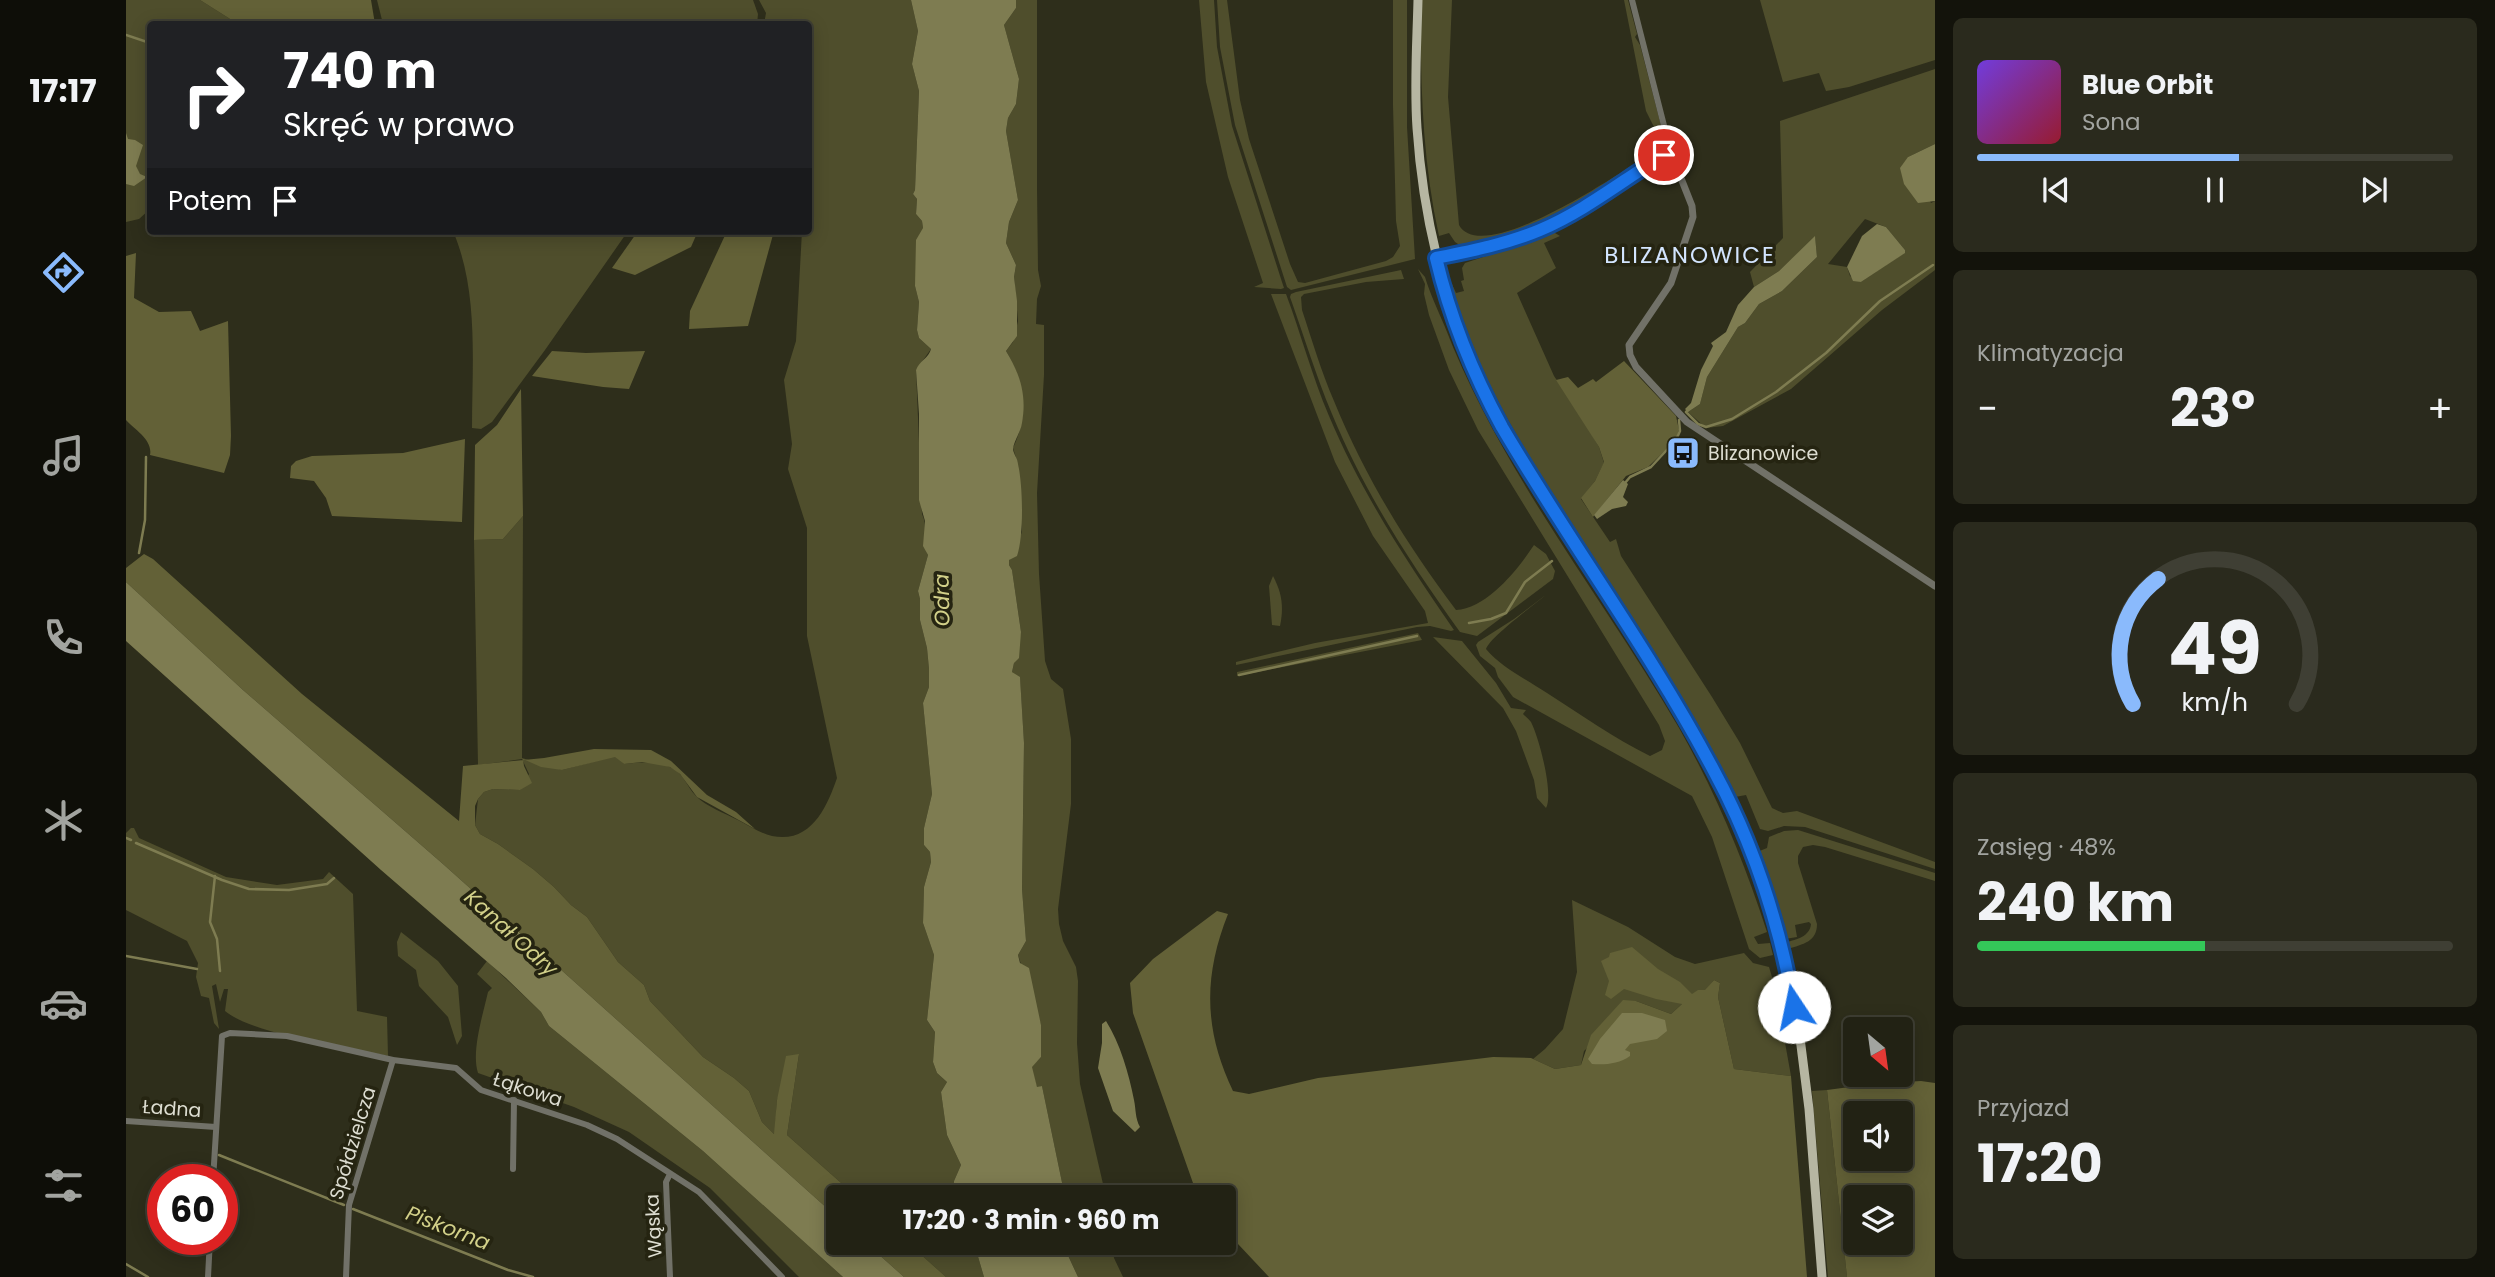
<!DOCTYPE html>
<html lang="pl">
<meta charset="utf-8">
<style>
:root{--surface:#222214;--page:#2a2a1d;--text:#f1f3f6;--muted:#a2a4a0;--line:#3f3f34;--accent:#8abafc}
body{margin:0;font-family:Poppins,sans-serif;background:var(--page);color:var(--text);height:100vh;display:flex;flex-direction:column;font-size:26px;white-space:nowrap}
*{box-sizing:border-box;margin:0}
p{font-size:23px;color:var(--muted)}
.icon{flex:none;width:38px;height:38px;fill:none;stroke:currentColor;stroke-width:2;stroke-linecap:round;stroke-linejoin:round}
.map{position:relative;flex:1;overflow:hidden}
.sheet{display:flex;flex-direction:column;gap:18px;padding:18px;background:#13130b;width:560px}
.sheet>*{flex:none}
.banner{position:absolute;left:21px;top:21px;width:665px;height:214px;border-radius:7px;box-shadow:0 4px 18px #0003,0 0 0 2px var(--line);background:#202124;color:#fff;overflow:hidden}
.needle{width:46px;rotate:151deg}
.fabs{position:absolute;left:1717px;top:1017px;display:grid;gap:14px}
.fabs a{display:grid;place-items:center;width:70px;height:70px;border-radius:7px;background:var(--surface);box-shadow:0 4px 18px #0003,0 0 0 2px var(--line);font-size:35px}
.speed{position:absolute;left:21px;top:1164px;display:flex;gap:14px;font-size:35px;font-weight:700;text-align:center}
.speed>*{display:grid;place-content:center;width:91px;height:91px;border-radius:50%;background:var(--surface);box-shadow:0 4px 18px #0003,0 0 0 2px var(--line);line-height:1}
.speed .limit{border:10px solid #d22;background:#fff;color:#111}
.pin{position:absolute;display:grid;place-items:center;width:60px;height:60px;color:#fff;margin:-30px;border:4px solid #fff;border-radius:50%;box-shadow:0 2px 7px #0007}
.me{position:absolute;width:77px;margin:-38px;rotate:349deg;stroke-linejoin:round;filter:drop-shadow(0 0 5px #0008)}
.turn{display:flex;align-items:center;gap:24px;height:147px;padding:0 21px;font-size:32px}
.turn .icon{width:91px;height:91px;stroke-width:2.5}
.turn b{display:block;font-size:49px;line-height:60px}
.then{display:flex;align-items:center;height:66px;padding:0 21px;background:#0003;gap:14px;font-size:26px}
.big{font-size:52px;font-weight:700;line-height:1.1}
.sheet .card{flex:1;display:flex;flex-direction:column;justify-content:center;gap:10px;min-width:0;padding:0 24px;border-radius:10px;background:var(--page)}
.sheet .dial{align-items:center;gap:0}
.dial svg{height:182px;overflow:visible;fill:none;stroke:var(--line);stroke-width:7;stroke-linecap:round;text-anchor:middle}
.dial text{fill:var(--text);stroke:none}
.song{display:flex;align-items:center;gap:21px}
.cover{width:84px;height:84px;border-radius:10px;background:linear-gradient(135deg,hsl(260 70% 55%),hsl(350 70% 35%))}
.played{height:7px;border-radius:4px;background:linear-gradient(90deg,var(--accent) 55%,var(--line) 55%)}
.keys{display:flex;justify-content:space-around;direction:ltr}
.heat{display:flex;justify-content:space-between;align-items:center;font-size:38px;direction:ltr}
.charge{height:10px;border-radius:5px;background:linear-gradient(90deg,#34c759 48%,var(--line) 0)}
.trip{position:absolute;left:700px;top:1185px;width:410px;height:70px;border-radius:7px;background:var(--surface);box-shadow:0 4px 18px #0003,0 0 0 2px var(--line);font-weight:700;line-height:70px;text-align:center}
main{display:flex;flex:1;min-height:0}
.tab-bar{display:flex;flex-direction:column;width:126px;justify-content:space-around;align-items:center;background:#0e0e08;color:var(--muted)}
.tab-bar .icon{width:49px;height:49px}
.tab-bar .selected{color:var(--accent)}
.tab-bar b{font-size:32px;color:var(--text)}
.map>svg:first-child{display:block}
.green{fill:#4f4e2c;fill-rule:evenodd}
.forest{fill:#636137;fill-rule:evenodd}
.water{fill:#7e7c51}
.lines{fill:none;stroke-linecap:round;stroke-linejoin:round}
.stream{stroke:#7e7c51;stroke-width:2.5}
.minor{stroke:#717168;stroke-width:6}
.tertiary{stroke:#717168;stroke-width:7}
.primary{stroke:#b6b6a2;stroke-width:9}
.route-casing{stroke:#114b97;stroke-width:18}
.route{stroke:#1a73e8;stroke-width:12}
.labels{text-anchor:middle;stroke-width:7;stroke-linejoin:round;paint-order:stroke}
.poi-label{font-size:19px;fill:#ddddd1;stroke:#252411;text-anchor:start}
.street-label{font-size:19px;fill:#ddddd1;stroke:#252411}
.water-label{font-size:21px;font-style:italic;fill:#d2d089;stroke:#252411}
.quarter-label{font-size:23px;letter-spacing:2px;fill:#d3e5ff;stroke:#252411}
</style>
<main>
<nav class="tab-bar">
<b>17:17</b>
<svg class="icon selected" aria-label="directions" viewBox="0 0 24 24"><path d="M12 3l9 9-9 9-9-9zM9 14v-3h6M13 9l2 2-2 2"/></svg>
<svg class="icon" aria-label="music" viewBox="0 0 24 24"><path d="M9 18V5l10-2v13"/><circle cx="6" cy="18" r="3"/><circle cx="16" cy="16" r="3"/></svg>
<svg class="icon" aria-label="phone" viewBox="0 0 24 24"><path d="M5 4h4l2 5-3 2q2 4 5 5l2-3 5 2v4C11 20 4 13 5 4z"/></svg>
<svg class="icon" aria-label="climate" viewBox="0 0 24 24"><path d="M12 3v18M4 7l16 10M4 17L20 7"/></svg>
<svg class="icon" aria-label="car" viewBox="0 0 24 24"><path d="M5 17H2v-5l4-1 3-4h7l3 4 3 1v5h-3M9 17h6M6 11h13"/><circle cx="7" cy="17" r="2"/><circle cx="17" cy="17" r="2"/></svg>
<svg class="icon" aria-label="filters" viewBox="0 0 24 24"><path d="M4 7h16M4 17h16"/><circle cx="9" cy="7" r="2"/><circle cx="15" cy="17" r="2"/></svg>
</nav>
<div class="map">
<svg width="1809" height="1277" viewBox="0 0 1809 1277">
<rect width="100%" height="100%" fill="#2e2e1b"/>
<!-- green -->
<g class="green">
<polygon points="0,0 74,0 112,24 24,24 24,209 13,219 0,222"/>
<polygon points="251,0 627,0 632,14 631,24 257,24"/>
<path d="M633 0H785L792 31 786 64 793 91 789 190 787 194 791 199 790 214 796 221 797 228 789 286 793 302 791 330 793 338 805 349 790 370 796 514C803 528 794 540 802 555L792 591 794 599V620L801 648 803 669V687L797 703 806 794 798 828V845L804 852 805 862 798 887 797 923 808 955 801 1020 809 1032 807 1062 811 1073 821 1082 815 1092 821 1135 835 1165 828 1181 827 1197H731L661 1135 673 1054 651 1100 649 1135 636 1122 623 1091 608 1078 577 1057 524 1001 518 985 492 962 461 917 445 905 428 887 407 869 372 844 354 834 349 825 352 799 358 792 367 789 394 790 403 774 396 759 352 765 348 540 377 539 397 516 396 758 436 770 489 756 498 764C513 762 532 761 546 768 558 774 561 787 570 796 581 807 598 813 612 820 623 826 634 833 646 836 685 844 701 807 711 778L681 636V528L662 469 666 444 658 380 670 341 676 231H682V24H638L640 13Z"/>
<path d="M890 0H911V188L912 270 915 286 911 299 910 324 918 325V375L911 493 913 574 919 661 925 679 937 689 945 739V804L932 909 933 924 937 941 950 967 952 981 951 1043 954 1084 980 1197H939L916 1086 911 1088 905 1067 915 1057V1025L892 955 900 941 896 889 898 743 894 678 886 672 895 632 886 570 883 565V560L896 532 892 464 887 448C903 415 899 382 880 351L887 342 892 321 888 277 890 265 880 243 883 222 892 200 880 131 882 118 890 104 893 79 878 25 890 8Z"/>
<polygon points="1073,0 1088,0 1091,47 1106,126 1156,282 1158,288 1155,289 1128,287 1137,283 1102,177 1080,82"/>
<polygon points="1091,0 1101,0 1114,100 1123,139 1164,264 1172,282 1179,283 1260,261 1267,257 1274,246 1270,221 1267,105 1267,0 1281,0 1281,127 1289,259 1165,290 1161,287 1109,125 1094,47"/>
<path d="M1295 0H1326L1322 97 1333 225C1357 268 1499 170 1528 151L1531 145 1532 135 1520 111 1498 0H1502L1511 34 1509 37 1514 45 1538 137V145L1531 154C1465 196 1416 237 1335 246L1329 242 1323 233 1313 236C1296 159 1294 78 1295 0Z"/>
<polygon points="1634,0 1809,0 1809,60 1723,87 1700,91 1693,73 1657,82"/>
<path d="M1809 69V144L1782 157 1805 203 1809 201V270L1756 310 1665 389 1597 426 1580 428 1562 412 1574 404 1581 377 1612 327 1619 323 1633 304 1656 291 1691 257 1689 237 1653 271 1628 287 1624 272 1657 238 1654 121ZM1739 219 1760 227 1779 250 1778 253 1735 282 1724 276 1721 267 1702 264Z"/>
<path d="M327 231H502L419 350 366 422 355 429 346 428C346 363 353 292 327 231Z"/>
<path d="M1421 232 1429 233 1434 236 1418 243 1430 268 1391 293 1428 376 1452 411 1473 447 1478 463 1469 481 1455 499 1484 542 1490 539 1495 556 1586 697 1614 743 1646 808 1657 813 1671 811 1809 862V869L1679 827 1658 826 1642 831 1634 829 1620 795 1609 797C1564 703 1504 617 1448 529 1398 451 1351 374 1323 284H1326L1330 293 1338 291 1335 281 1338 280 1336 268 1339 263 1402 242Z"/>
<path d="M1292 269 1299 277C1304 294 1312 310 1319 327 1375 472 1475 594 1553 728 1590 793 1618 861 1641 932L1628 937 1632 944 1644 943 1647 955 1634 958 1623 949 1586 837 1566 796 1387 697 1372 677 1369 668 1354 656 1350 645 1352 642 1388 619 1421 594C1408 605 1364 637 1360 649 1375 667 1401 680 1421 693 1455 715 1488 738 1524 756L1536 750 1539 741 1533 725 1352 430 1323 370 1303 315 1298 294 1299 284Z"/>
<path d="M1275 270 1278 279 1240 282 1178 294 1175 297 1176 310C1186 340 1195 371 1208 401 1239 477 1281 545 1330 610 1362 608 1392 569 1408 545L1420 554 1429 571 1427 579 1351 636 1334 632C1285 564 1238 492 1206 414 1190 376 1178 336 1164 297L1165 294 1170 292Z"/>
<path d="M1145 294H1160C1175 334 1186 376 1203 416 1235 492 1281 562 1328 630L1325 631 1304 626 1291 627 1110 665V662L1189 643 1302 623 1299 611 1247 536 1209 462Z"/>
<path d="M1147 576C1156 593 1158 607 1154 626L1146 625 1143 586Z"/>
<polygon points="1292,633 1296,640 1111,676 1111,672"/>
<path d="M1307 637 1336 641 1370 683 1385 708 1400 710 1397 714C1400 717 1403 719 1405 722 1413 737 1428 795 1420 808L1411 798 1408 780 1390 731 1377 708Z"/>
<path d="M5 828H8L13 838 100 877 151 885 197 879 203 872 227 894 231 1011 261 1017 262 1056C224 1048 126 1034 99 1011L102 989H98L94 1002 90 984 86 986 93 1029 88 1023 83 998 75 996 70 977 72 963 61 941 0 910V833Z"/>
<path d="M1672 830 1809 873V881L1699 847 1687 845 1677 847 1672 856V863L1691 924C1691 942 1677 944 1662 949L1660 942C1671 940 1684 936 1685 924L1683 922 1669 925 1671 937 1659 939 1631 852 1641 848 1643 837 1658 831Z"/>
<polygon points="1446,900 1502,927 1549,957 1569,964 1618,953 1627,963 1643,967 1649,987 1665,1076 1608,1069 1592,997 1594,983 1588,980 1579,991 1566,995 1545,1014 1510,1001 1458,1051 1455,1065 1429,1069 1407,1059 1419,1049 1437,1029 1451,972"/>
<polygon points="275,932 312,961 332,986 336,1036 331,1045 322,1017 293,986 290,970 272,956 271,942"/>
<path d="M361 961 415 1012 423 1026 577 1151 717 1277H673L584 1188 503 1132 448 1107 352 1073C345 1052 357 1014 362 992L366 988 351 974Z"/>
<polygon points="1701,1090 1721,1277 1702,1277 1686,1091"/>
<polygon points="782,1243 848,1243 858,1277 820,1277"/>
<polygon points="942,1243 986,1243 988,1258 997,1277 952,1277 939,1249"/>
</g>
<!-- forest -->
<g class="forest">
<polygon points="74,0 245,0 249,24 112,24"/>
<polygon points="512,231 572,231 565,247 509,275 486,268"/>
<polygon points="601,231 648,231 622,326 563,329 564,311"/>
<path d="M10 253 8 298 33 312 65 311 74 331 102 321 105 436 104 455 98 473 24 455C27 440 9 430 0 420V256Z"/>
<polygon points="426,351 460,353 519,351 503,389 477,387 406,376"/>
<polygon points="1498,361 1550,416 1553,430 1550,440 1522,467 1500,476 1467,517 1455,498 1469,481 1478,462 1473,447 1430,380 1442,377 1452,388 1467,379 1470,382"/>
<polygon points="395,389 397,516 377,539 348,540 349,445 371,425"/>
<polygon points="339,439 336,522 206,516 200,498 188,481 164,478 165,466 170,461 186,456 277,453"/>
<polygon points="18,554 27,559 176,694 333,821 337,766 418,758 468,749 525,750 545,761 581,795 610,812 629,829 571,797 554,774 544,767 516,762 498,764 489,757 436,770 415,767 397,759 398,766 406,783 394,790 367,789 358,792 352,799 349,806 349,825 354,834 372,844 407,869 428,887 445,905 461,917 492,962 518,985 524,1001 577,1057 608,1078 623,1091 636,1122 648,1134 651,1100 660,1056 673,1054 661,1135 731,1197 712,1197 712,1218 317,864 117,690 0,582 0,568"/>
<path d="M1091 911 1102 914C1077 977 1078 1030 1107 1091L1123 1094 1192 1078 1367 1057 1405 1058 1429 1069 1455 1065 1465 1035 1497 1000 1510 1001 1545 1014 1556 1004 1530 999 1498 989 1485 999 1479 995 1483 981 1475 961 1483 957 1484 953 1506 947 1532 969 1554 982 1566 994 1572 990H1579L1588 980 1594 983 1592 997 1608 1069 1665 1076 1681 1277H1143L1097 1228V1197H1074L1067 1183 1007 1013 1004 983 1027 959Z"/>
<path d="M1795 1081 1809 1083V1277H1721L1701 1090 1746 1084ZM1729 1113H1774V1158H1729ZM1729 1197H1774V1242H1729Z"/>
<polygon points="740,1243 782,1243 820,1277 778,1277"/>
</g>
<!-- water -->
<g class="water">
<path d="M785 0H890V8L878 25 893 79 890 104 882 118 880 131 892 200 883 222 880 243 890 265 888 277 891 301V336L880 351C894 374 901 395 896 423 895 431 888 441 887 449 887 453 892 459 892 464 897 486 898 536 891 556L883 560V565L886 570 895 632 893 658 888 663 886 672 894 677 898 743 896 889 900 941 892 955 894 963 903 968 915 1025V1057L906 1067 911 1087 916 1086 939 1197H827L828 1181 835 1165 821 1135 815 1092 821 1082 811 1073 807 1062 809 1032 801 1020 808 955 797 923 798 887 805 862 804 852 798 845V828L806 794 797 703 803 687V669L801 648 794 620V599L792 591 802 555 797 546 799 521 793 500V414L790 370C793 361 803 358 805 349L793 338 791 330 793 302 789 286 790 240 797 228 796 221 790 214 791 199 787 194 789 190 793 91 786 64 792 31Z"/>
<polygon points="0,133 2,139 9,140 17,145 10,166 14,174 21,177 8,186 0,184"/>
<polygon points="1809,144 1809,201 1792,203 1778,184 1774,168 1782,157"/>
<polygon points="1751,224 1760,227 1779,250 1779,253 1735,282 1727,281 1721,267 1736,236"/>
<polygon points="1689,236 1691,257 1656,291 1633,304 1619,323 1612,327 1581,377 1574,404 1562,412 1559,409 1565,403 1575,370 1587,346 1585,343 1600,332 1612,305 1628,287 1653,271"/>
<polygon points="1497,480 1502,484 1497,497 1502,502 1500,506 1486,509 1471,519 1468,515"/>
<polygon points="0,582 117,690 317,864 712,1218 712,1242 740,1243 778,1277 717,1277 577,1151 423,1026 415,1012 380,978 255,870 0,641"/>
<path d="M1496 1013H1516L1539 1020 1541 1031 1531 1039 1504 1044 1499 1050 1504 1052V1056C1493 1064 1479 1065 1466 1064L1462 1059 1474 1039Z"/>
<path d="M980 1021C994 1043 1003 1074 1008 1100 1010 1109 1009 1118 1014 1127L1009 1132 987 1111 972 1068 976 1043V1024Z"/>
<polygon points="848,1243 942,1243 939,1249 952,1277 858,1277"/>
</g>
<g class="lines">
<!-- stream -->
<g class="stream">
<polyline points="0,35 24,43"/>
<polyline points="1562,410 1560,412 1572,424 1580,427 1606,419 1650,392 1700,353 1754,301 1807,265"/>
<polyline points="1499,483 1504,477 1525,467 1550,440 1554,431 1553,420"/>
<polyline points="13,553 19,520 20,457"/>
<polyline points="1343,623 1365,619 1380,613 1399,582 1426,561"/>
<polyline points="1113,675 1291,636"/>
<polyline points="0,838 5,840"/>
<polyline points="10,843 96,880 123,889 163,890 201,884 208,878"/>
<polyline points="89,876 84,922 91,939 94,971"/>
<polyline points="0,956 71,969"/>
<polyline points="93,1155 218,1205"/>
<polyline points="227,1209 382,1270 407,1277"/>
<polyline points="0,1264 22,1277"/>
</g>
<!-- minor -->
<g class="minor">
<polyline points="1506,0 1545,153"/>
<polyline points="0,1121 90,1127"/>
<polyline points="387,1169 388,1100"/>
<polyline points="544,1174 540,1182 544,1277"/>
<polyline points="87,1180 96,1036 104,1033 161,1036 267,1060 330,1068 355,1090 461,1125 491,1139 573,1192 656,1277"/>
<polyline points="82,1277 84,1239"/>
<polyline points="220,1277 223,1205 267,1060"/>
</g>
<!-- tertiary -->
<path class="tertiary" d="M1310 259C1360 248 1410 237 1453 210 1483 192 1512 164 1545 153L1566 206 1567 217 1545 283 1503 345 1504 355 1510 367 1561 422 1809 586"/>
<!-- primary -->
<path class="primary" d="M1292 0C1291 42 1288 85 1291 128 1298 233 1326 333 1376 427L1553 708 1589 772 1622 846 1654 941 1673 1030 1683 1109 1696 1277"/>
</g>
<g class="lines">
<defs>
<path id="route" d="M1538 155C1497 180 1459 211 1414 230 1381 244 1345 251 1310 258 1324 317 1347 374 1376 427 1444 543 1525 652 1588 771 1627 843 1654 926 1668 1007"/>
</defs>
<!-- route casing -->
<use href="#route" class="route-casing"/>
<!-- route -->
<use href="#route" class="route"/>
</g>
<!-- icons -->
<defs>
<symbol id="bus-square" viewBox="-11 -11 22 22"><rect x="-9" y="-9" width="18" height="18" rx="4" fill="#8abafc" stroke="#252411"/><path d="M-5-6H5V4H4V6H2V4H-2V6H-4V4H-5ZM-3.5-4V0h7V-4ZM-3.5 1.2v1.5H-2V1.2ZM2 1.2v1.5H3.5V1.2Z" fill="#111"/></symbol>
</defs>
<g fill-rule="evenodd">
<use href="#bus-square" x="1538" y="434" width="38" height="38"/>
</g>
<g class="labels">
<!-- poi labels -->
<g class="poi-label">
<text x="1582" y="460">Blizanowice</text>
</g>
<!-- street labels -->
<g class="street-label">
<text transform="translate(402 1089) rotate(18)" y="7">Łąkowa</text>
<text transform="translate(46 1108) rotate(4)" y="7">Ładna</text>
<text transform="translate(226 1143) rotate(-73)" y="7">Spółdzielcza</text>
<text transform="translate(527 1226) rotate(-93)" y="7">Wąska</text>
</g>
<!-- water labels -->
<g class="water-label">
<text transform="translate(816 600) rotate(-91)" y="7">Odra</text>
<text transform="translate(385 933) rotate(42)" y="7">Kanał Odry</text>
<text transform="translate(322 1228) rotate(21)" y="7">Piskorna</text>
</g>
<!-- quarter labels -->
<g class="quarter-label">
<text x="1564" y="263">BLIZANOWICE</text>
</g>
</g>
</svg>
<div class="fabs">
<a><svg class="needle" viewBox="-14 -14 28 28"><path d="M0-13l5 13h-10z" fill="#e53935"/><path d="M0 13l5-13h-10z" fill="#a2a4a0"/></svg></a>
<a><svg class="icon" aria-label="sound" viewBox="0 0 24 24"><path d="M4 9h4l5-4v14l-5-4H4zM17 9q2 3 0 6"/></svg></a>
<a><svg class="icon" aria-label="layers" viewBox="0 0 24 24"><path d="M12 4l9 5-9 5-9-5zM3 14l9 5 9-5"/></svg></a>
</div>
<div class="speed"><div class="limit">60</div></div>
<div class="pin" style="left:1538px;top:155px;background:#d93025"><svg class="icon" aria-label="arrive" viewBox="0 0 24 24"><path d="M6 21V4h12l-3 4 3 4H6"/></svg></div>
<svg class="me" style="left:1668px;top:1007px" viewBox="-20 -20 40 40"><circle r="19" fill="#fff"/><path d="M0-13L10 11 0 6-10 11z" fill="#1a73e8"/></svg>
<div class="trip">17:20 · 3 min · 960 m</div>
<div class="banner">
<div class="turn"><svg class="icon" aria-label="right" viewBox="0 0 24 24"><path d="M7 20v-9h11M14 6l5 5-5 5"/></svg><div><b>740 m</b>Skręć w prawo</div></div>
<div class="then">Potem<svg class="icon" aria-label="arrive" viewBox="0 0 24 24"><path d="M6 21V4h12l-3 4 3 4H6"/></svg></div>
</div>
</div>
<section class="sheet">
<div class="card">
<div class="song"><i class="cover"></i><div><b>Blue Orbit</b><p>Sona</p></div></div>
<div class="played"></div>
<div class="keys"><svg class="icon" aria-label="previous" viewBox="0 0 24 24"><path d="M18 5L8 12l10 7zM5 5v14"/></svg><svg class="icon" aria-label="pause" viewBox="0 0 24 24"><path d="M8 5v14M16 5v14"/></svg><svg class="icon" aria-label="next" viewBox="0 0 24 24"><path d="M6 5l10 7-10 7zM19 5v14"/></svg></div>
</div>
<div class="card"><p>Klimatyzacja</p>
<div class="heat"><a>−</a><b class="big">23°</b><a>+</a></div>
</div>
<div class="card dial"><svg viewBox="0 0 100 80">
<path d="M14 69A42 42 0 1 1 86 69"/>
<path d="M14 69A42 42 0 0 1 25 14" stroke="#8abafc"/>
<text x="50" y="56" font-size="32" font-weight="700">49</text>
<text x="50" y="72" font-size="11">km/h</text>
</svg></div>
<div class="card"><p>Zasięg · 48%</p><b class="big">240 km</b><div class="charge"></div></div>
<div class="card"><p>Przyjazd</p><b class="big">17:20</b></div>
</section>
</main>
